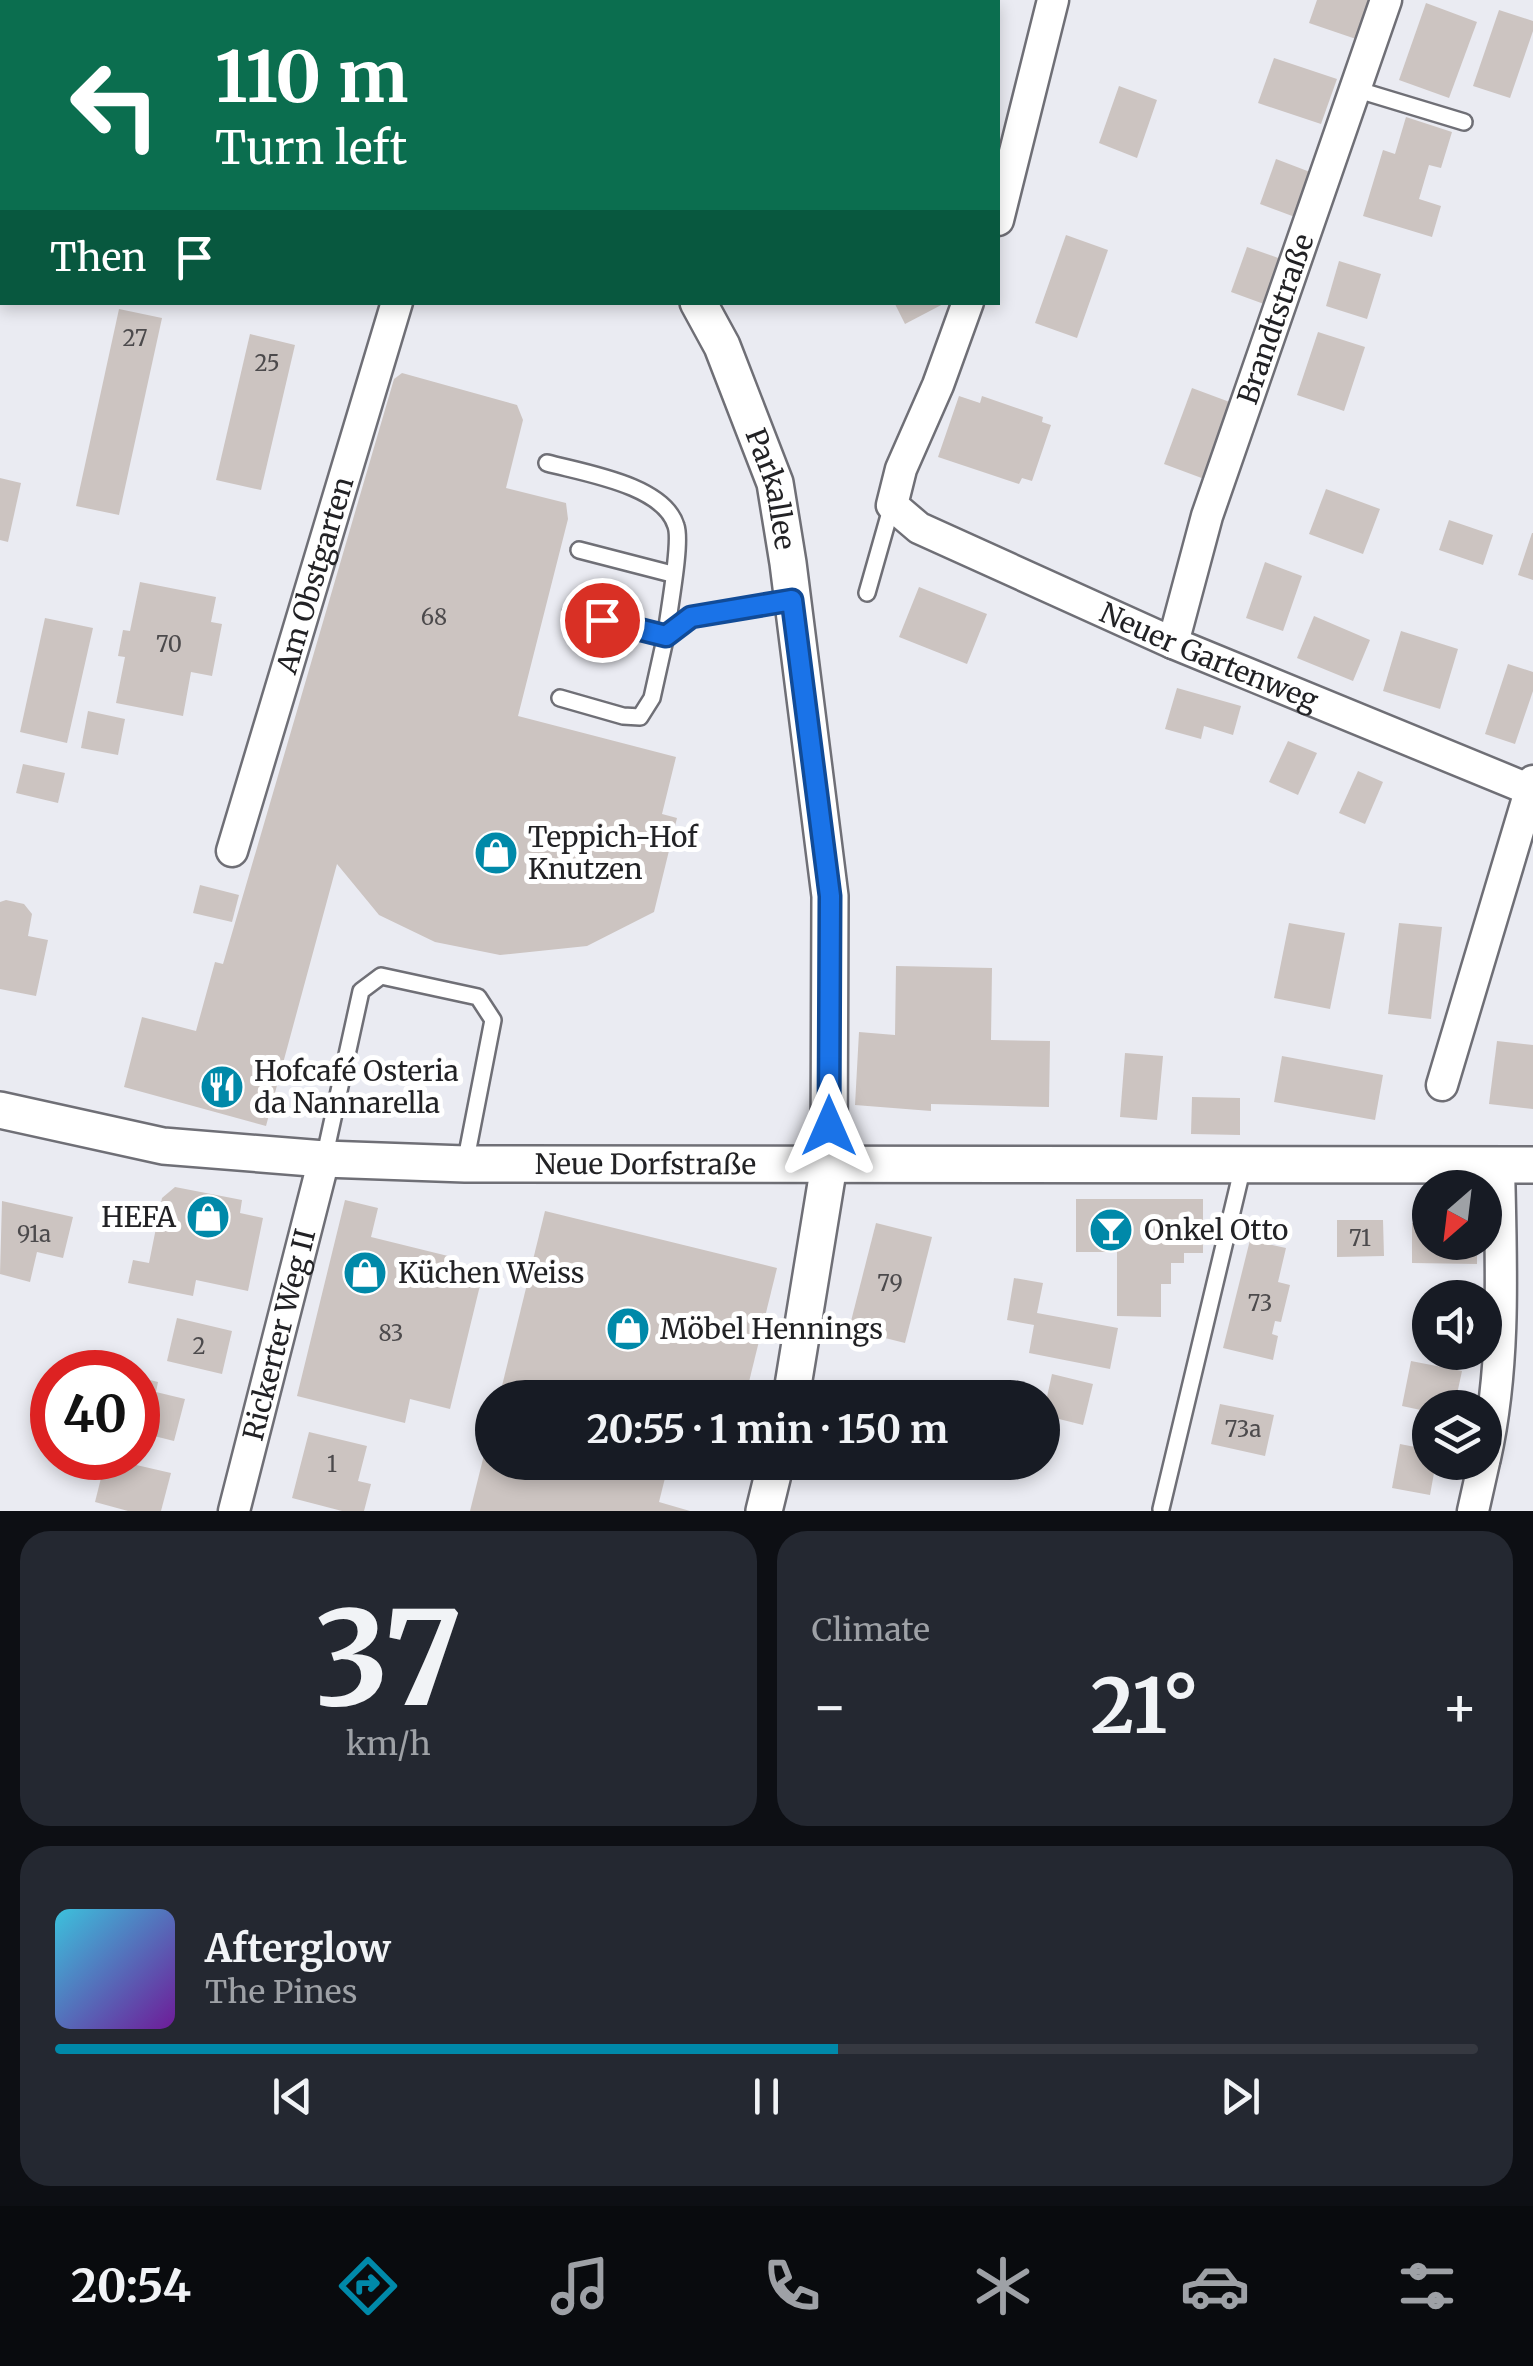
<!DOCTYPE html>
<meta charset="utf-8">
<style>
:root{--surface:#171b24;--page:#242831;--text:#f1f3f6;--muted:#9ea1a6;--line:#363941;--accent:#0089a9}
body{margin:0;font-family:Merriweather,serif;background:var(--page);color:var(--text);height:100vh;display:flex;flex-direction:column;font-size:38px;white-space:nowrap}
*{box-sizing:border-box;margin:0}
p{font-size:32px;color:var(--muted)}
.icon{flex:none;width:55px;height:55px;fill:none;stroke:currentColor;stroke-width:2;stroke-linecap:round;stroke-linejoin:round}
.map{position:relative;height:1511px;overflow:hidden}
.drawer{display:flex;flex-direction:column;gap:20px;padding:20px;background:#0d0f14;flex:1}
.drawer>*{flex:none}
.hud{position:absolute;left:0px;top:0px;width:1000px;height:305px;box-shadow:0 5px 15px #0003;background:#0b6e4f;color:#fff;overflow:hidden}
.needle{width:65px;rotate:208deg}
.fabs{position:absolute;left:1412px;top:1170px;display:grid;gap:20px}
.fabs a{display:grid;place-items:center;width:90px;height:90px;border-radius:50%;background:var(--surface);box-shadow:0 5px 15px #0003;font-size:50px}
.speed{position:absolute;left:30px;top:1350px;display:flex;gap:20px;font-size:50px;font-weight:700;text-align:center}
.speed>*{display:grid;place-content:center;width:130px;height:130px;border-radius:50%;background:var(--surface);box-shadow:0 5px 15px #0003;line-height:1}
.speed .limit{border:15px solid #d22;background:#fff;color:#111}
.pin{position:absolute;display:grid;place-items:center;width:85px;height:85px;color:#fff;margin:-42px;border:5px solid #fff;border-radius:50%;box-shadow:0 2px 10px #0007}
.me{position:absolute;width:110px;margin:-55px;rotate:0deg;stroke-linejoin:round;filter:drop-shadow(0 0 8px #0008)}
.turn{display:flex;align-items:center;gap:35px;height:210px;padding:0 50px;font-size:45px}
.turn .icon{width:130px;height:130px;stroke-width:2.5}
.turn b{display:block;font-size:70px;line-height:85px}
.then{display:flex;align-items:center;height:95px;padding:0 50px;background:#0003;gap:20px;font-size:38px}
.big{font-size:75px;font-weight:700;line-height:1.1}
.drawer .tile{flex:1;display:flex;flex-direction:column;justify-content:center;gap:15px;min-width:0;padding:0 35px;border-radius:30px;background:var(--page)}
.drawer .dial{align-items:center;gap:0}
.dial b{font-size:130px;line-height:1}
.song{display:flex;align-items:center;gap:30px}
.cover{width:120px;height:120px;border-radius:15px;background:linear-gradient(135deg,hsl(190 70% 55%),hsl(280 70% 35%))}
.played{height:10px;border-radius:5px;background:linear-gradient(90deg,var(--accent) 55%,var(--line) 55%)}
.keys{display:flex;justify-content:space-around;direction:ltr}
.heat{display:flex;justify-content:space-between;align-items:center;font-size:55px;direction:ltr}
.drawer .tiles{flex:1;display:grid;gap:20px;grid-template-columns:1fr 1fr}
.tile:last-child{grid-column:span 2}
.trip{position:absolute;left:475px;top:1380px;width:585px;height:100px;border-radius:50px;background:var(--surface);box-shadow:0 5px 15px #0003;font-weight:700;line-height:100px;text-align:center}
.dock{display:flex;height:160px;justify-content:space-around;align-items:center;background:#090b0e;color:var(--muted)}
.dock .icon{width:70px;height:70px}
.dock .selected{color:var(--accent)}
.dock b{font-size:45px;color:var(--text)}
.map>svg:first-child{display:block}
.building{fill:#ccc4c1}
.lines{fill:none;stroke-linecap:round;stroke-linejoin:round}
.service-casing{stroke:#6f6f76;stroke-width:20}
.minor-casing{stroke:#6f6f76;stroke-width:35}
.tertiary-casing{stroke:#6f6f76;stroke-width:40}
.service{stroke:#fff;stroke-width:15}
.minor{stroke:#fff;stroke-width:30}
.tertiary{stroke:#fff;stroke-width:35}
.route-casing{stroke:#114b97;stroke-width:25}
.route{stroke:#1a73e8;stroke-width:18}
.labels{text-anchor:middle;stroke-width:10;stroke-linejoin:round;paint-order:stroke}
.number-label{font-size:22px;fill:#4c4a4c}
.street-label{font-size:28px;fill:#222225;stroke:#fff}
.poi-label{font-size:28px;fill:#222225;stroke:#fff;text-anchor:start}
</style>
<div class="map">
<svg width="1533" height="1511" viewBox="0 0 1533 1511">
<rect width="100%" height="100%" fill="#eaebf2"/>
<!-- building -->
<g class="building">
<polygon points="1317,0 1370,0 1356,39 1309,23"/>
<polygon points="1426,3 1477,22 1449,98 1399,80"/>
<polygon points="1499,10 1533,21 1533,31 1510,98 1473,86"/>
<polygon points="1274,58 1337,79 1321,124 1258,103"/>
<polygon points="1119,86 1157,100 1137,158 1099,143"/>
<polygon points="1406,117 1452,132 1441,168 1429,165 1419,199 1441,206 1432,237 1363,216 1383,150 1395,154"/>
<polygon points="1276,159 1310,172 1295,217 1260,204"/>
<polygon points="1066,235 1108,250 1077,338 1035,323"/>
<polygon points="1247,247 1281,259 1264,304 1231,292"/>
<polygon points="1339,261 1381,274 1367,319 1326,306"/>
<polygon points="894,302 947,302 905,324"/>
<polygon points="119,309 162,318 119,515 76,506"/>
<polygon points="1318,332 1365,347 1344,411 1297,395"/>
<polygon points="250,334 295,345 261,490 216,480"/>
<polygon points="402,373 517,405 523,420 506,488 566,503 568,519 518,716 676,757 662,814 677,818 654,912 587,946 500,955 435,942 379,915 337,864 266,1126 124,1087 142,1017 196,1031 215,962 223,964 394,379"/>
<polygon points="1192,388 1235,404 1207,480 1164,464"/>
<polygon points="959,396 980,403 982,396 1043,417 1042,422 1051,425 1032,481 1022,478 1019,484 938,457"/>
<polygon points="0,478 21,483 8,542 0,540"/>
<polygon points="1326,489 1380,509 1363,554 1309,534"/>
<polygon points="1449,520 1493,535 1483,565 1439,550"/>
<polygon points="1532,533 1533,533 1533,580 1518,575"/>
<polygon points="1265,562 1302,576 1283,631 1246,618"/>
<polygon points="140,582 216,597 211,622 222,624 212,676 191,672 183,716 116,703 125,657 118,656 123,630 130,631"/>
<polygon points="919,587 987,614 967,664 899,637"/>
<polygon points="1314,616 1370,640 1353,681 1297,658"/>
<polygon points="45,618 93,628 67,743 20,732"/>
<polygon points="1401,631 1458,649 1440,709 1383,691"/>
<polygon points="1508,664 1533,672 1533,691 1515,744 1485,734"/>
<polygon points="1177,688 1241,706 1233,735 1204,726 1201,739 1165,729"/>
<polygon points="88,711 125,719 118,755 81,748"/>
<polygon points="1288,741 1317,753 1298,795 1269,782"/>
<polygon points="23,764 65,773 58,803 16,793"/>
<polygon points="1358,771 1383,782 1365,824 1339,813"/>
<polygon points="200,885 239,895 232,922 193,913"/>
<polygon points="6,900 24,904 32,914 28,936 48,940 36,996 0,989 0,902"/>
<polygon points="1289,923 1345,933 1330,1009 1274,998"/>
<polygon points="1399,923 1442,927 1431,1019 1388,1014"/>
<polygon points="896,966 992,968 991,1040 1050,1041 1049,1107 931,1104 931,1111 855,1105 859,1032 895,1035"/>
<polygon points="1497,1041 1533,1045 1533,1109 1489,1104"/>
<polygon points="1125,1053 1163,1056 1157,1120 1120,1117"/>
<polygon points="1282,1056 1383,1075 1375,1120 1274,1102"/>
<polygon points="1192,1097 1240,1098 1240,1135 1191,1134"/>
<polygon points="175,1187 242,1200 240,1213 263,1218 248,1291 196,1280 193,1296 128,1283 133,1260 149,1263 162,1198"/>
<polygon points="1076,1199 1203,1199 1203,1253 1184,1253 1184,1263 1171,1263 1171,1284 1161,1284 1161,1317 1117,1316 1117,1252 1076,1252"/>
<polygon points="345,1200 378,1208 371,1237 448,1256 456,1262 484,1269 450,1409 410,1399 405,1423 297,1396"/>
<polygon points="2,1201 73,1217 63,1258 37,1252 30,1282 0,1274"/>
<polygon points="545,1211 777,1268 745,1398 499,1398"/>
<polygon points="1337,1220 1383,1220 1384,1256 1337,1257"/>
<polygon points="876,1223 932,1237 905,1343 849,1329"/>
<polygon points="1412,1223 1430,1223 1430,1242 1477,1242 1477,1264 1412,1263"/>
<polygon points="1250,1240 1286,1248 1278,1282 1290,1285 1281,1322 1275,1321 1272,1334 1278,1336 1273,1360 1223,1348"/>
<polygon points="1014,1278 1043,1283 1037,1313 1118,1328 1110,1369 1029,1353 1034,1325 1007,1320"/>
<polygon points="177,1318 232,1331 222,1374 167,1361"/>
<polygon points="1411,1361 1462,1371 1454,1408 1430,1408 1430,1412 1402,1406"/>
<polygon points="77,1363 111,1371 111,1372 75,1372"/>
<polygon points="1052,1374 1093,1384 1083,1425 1043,1415"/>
<polygon points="138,1377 158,1382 156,1392 185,1399 174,1441 138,1432"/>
<polygon points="1220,1404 1274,1415 1265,1456 1211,1444"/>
<polygon points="491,1427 492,1462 669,1462 659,1502 690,1511 470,1511"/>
<polygon points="309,1432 367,1446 358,1481 371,1484 364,1511 342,1511 292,1498"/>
<polygon points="1400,1444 1430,1450 1430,1462 1436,1462 1430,1495 1392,1488"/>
<polygon points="106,1458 171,1473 161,1511 128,1511 95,1502"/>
</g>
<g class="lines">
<defs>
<g id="service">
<polyline points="541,2 541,0"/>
<polyline points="680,2 680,0"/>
<polyline points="882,2 882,0"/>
<polyline points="1355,89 1464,122"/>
<path d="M547 463C584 473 664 485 676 526 682 543 668 614 666 635L571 612"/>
<polyline points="579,550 672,574"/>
<polyline points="867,593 892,505"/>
<polyline points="560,698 623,716 640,717 652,698 666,635 691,617 793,600"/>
<polyline points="324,1159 361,991 381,976 478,997 493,1020 465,1164"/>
<polyline points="1161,1509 1243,1166"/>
</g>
<g id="minor">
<polyline points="65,2 66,0"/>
<polyline points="456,2 457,0"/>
<polyline points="0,168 2,169"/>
<polyline points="998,220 1053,0"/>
<path id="s1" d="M968 302 938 385 901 469 892 505 919 528 1173 643 1533 791"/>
<path id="s2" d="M1173 643 1207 516 1386 0"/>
<path id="s3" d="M232 851 397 302"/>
<polyline points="1442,1085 1533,781"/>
<path d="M1485 1458C1506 1364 1501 1262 1499 1166"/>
<path id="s4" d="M234 1511 324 1159"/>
<polyline points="1473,1511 1484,1462"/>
</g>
<g id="tertiary">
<polyline points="601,0 601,2"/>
<path id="s5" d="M698 302 722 346 775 483 788 563 830 896 829 1165 791 1398"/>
<path id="s6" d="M0 1110 163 1146 324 1159 465 1164 1533 1165"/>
<polyline points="764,1511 776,1462"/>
</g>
</defs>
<!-- service casing -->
<use href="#service" class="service-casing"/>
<!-- minor casing -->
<use href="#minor" class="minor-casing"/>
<!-- tertiary casing -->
<use href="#tertiary" class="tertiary-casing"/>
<!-- service -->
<use href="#service" class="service"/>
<!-- minor -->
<use href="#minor" class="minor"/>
<!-- tertiary -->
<use href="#tertiary" class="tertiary"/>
</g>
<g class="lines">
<defs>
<polyline id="route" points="602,620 666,636 691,617 792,600 830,896 829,1126"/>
</defs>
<!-- route casing -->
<use href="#route" class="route-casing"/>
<!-- route -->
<use href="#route" class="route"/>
</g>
<!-- icons -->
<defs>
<symbol id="shop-disc" viewBox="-11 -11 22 22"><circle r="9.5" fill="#0089a9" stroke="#fff"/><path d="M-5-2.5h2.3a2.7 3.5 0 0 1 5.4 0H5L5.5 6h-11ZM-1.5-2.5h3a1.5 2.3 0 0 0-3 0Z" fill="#fff"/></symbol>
<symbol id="restaurant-disc" viewBox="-11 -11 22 22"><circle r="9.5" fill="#0089a9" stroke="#fff"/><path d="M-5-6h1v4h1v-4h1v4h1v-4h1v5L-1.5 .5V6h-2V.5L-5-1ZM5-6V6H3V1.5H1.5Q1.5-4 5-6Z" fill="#fff"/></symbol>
<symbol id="bar-disc" viewBox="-11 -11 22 22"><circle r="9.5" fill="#0089a9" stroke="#fff"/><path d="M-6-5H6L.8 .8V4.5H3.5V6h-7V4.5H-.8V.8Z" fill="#fff"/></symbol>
</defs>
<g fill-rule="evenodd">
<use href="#shop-disc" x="471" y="828" width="50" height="50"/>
<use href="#restaurant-disc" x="197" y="1062" width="50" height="50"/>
<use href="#shop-disc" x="183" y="1192" width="50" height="50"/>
<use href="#bar-disc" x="1086" y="1205" width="50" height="50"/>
<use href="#shop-disc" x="340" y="1248" width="50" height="50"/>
<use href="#shop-disc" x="603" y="1304" width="50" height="50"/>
</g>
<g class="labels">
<!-- number labels -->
<g class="number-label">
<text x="135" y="346">27</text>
<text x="267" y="371">25</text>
<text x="434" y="625">68</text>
<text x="169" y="652">70</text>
<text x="34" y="1242">91a</text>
<text x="1360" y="1246">71</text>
<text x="890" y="1291">79</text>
<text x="1260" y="1311">73</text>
<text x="391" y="1341">83</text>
<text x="199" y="1354">2</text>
<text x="1243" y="1437">73a</text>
<text x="332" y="1472">1</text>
</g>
<!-- street labels -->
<g class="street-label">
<text dy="10" stroke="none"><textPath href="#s2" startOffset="340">Brandtstraße</textPath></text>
<text dy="10" stroke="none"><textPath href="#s5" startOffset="202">Parkallee</textPath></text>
<text dy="10" stroke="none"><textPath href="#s3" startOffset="288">Am Obstgarten</textPath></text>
<text dy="10" stroke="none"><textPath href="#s1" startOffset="570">Neuer Gartenweg</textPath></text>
<text dy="10" stroke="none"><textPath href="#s6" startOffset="650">Neue Dorfstraße</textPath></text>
<text dy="10" stroke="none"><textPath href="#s4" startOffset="182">Rickerter Weg II</textPath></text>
</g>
<!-- poi labels -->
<g class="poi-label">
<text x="528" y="847">Teppich-Hof<tspan x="528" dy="32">Knutzen</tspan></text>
<text x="254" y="1081">Hofcafé Osteria<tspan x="254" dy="32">da Nannarella</tspan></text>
<text x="176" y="1227" text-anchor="end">HEFA</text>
<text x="1144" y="1240">Onkel Otto</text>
<text x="398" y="1283">Küchen Weiss</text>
<text x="660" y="1339">Möbel Hennings</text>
</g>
</g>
</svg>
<div class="fabs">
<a><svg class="needle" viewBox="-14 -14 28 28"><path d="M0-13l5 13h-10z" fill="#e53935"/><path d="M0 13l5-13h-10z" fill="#9ea1a6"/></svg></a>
<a><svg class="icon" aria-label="sound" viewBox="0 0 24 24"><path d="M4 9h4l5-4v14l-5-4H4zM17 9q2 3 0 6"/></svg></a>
<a><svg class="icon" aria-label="layers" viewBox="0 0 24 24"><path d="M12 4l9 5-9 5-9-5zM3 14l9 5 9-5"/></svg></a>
</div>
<div class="speed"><div class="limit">40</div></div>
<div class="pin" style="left:602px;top:620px;background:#d93025"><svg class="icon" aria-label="arrive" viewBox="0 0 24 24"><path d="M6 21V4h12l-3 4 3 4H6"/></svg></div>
<svg class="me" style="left:829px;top:1126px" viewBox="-20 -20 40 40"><path d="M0-17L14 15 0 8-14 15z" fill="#1a73e8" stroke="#fff" stroke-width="4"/></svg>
<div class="trip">20:55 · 1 min · 150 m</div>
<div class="hud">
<div class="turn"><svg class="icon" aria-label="left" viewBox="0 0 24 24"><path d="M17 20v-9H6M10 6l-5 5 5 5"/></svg><div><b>110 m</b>Turn left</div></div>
<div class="then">Then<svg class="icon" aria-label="arrive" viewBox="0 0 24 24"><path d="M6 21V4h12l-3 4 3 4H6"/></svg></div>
</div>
</div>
<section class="drawer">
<div class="tiles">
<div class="tile dial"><b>37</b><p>km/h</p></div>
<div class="tile"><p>Climate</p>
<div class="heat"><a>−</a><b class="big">21°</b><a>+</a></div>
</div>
<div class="tile">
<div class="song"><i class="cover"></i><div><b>Afterglow</b><p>The Pines</p></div></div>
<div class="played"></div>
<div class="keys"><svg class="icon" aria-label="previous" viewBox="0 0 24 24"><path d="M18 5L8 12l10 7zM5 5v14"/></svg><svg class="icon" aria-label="pause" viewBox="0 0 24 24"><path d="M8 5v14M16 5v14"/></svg><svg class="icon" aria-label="next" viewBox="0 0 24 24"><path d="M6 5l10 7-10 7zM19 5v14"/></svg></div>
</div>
</div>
</section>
<nav class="dock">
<b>20:54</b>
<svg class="icon selected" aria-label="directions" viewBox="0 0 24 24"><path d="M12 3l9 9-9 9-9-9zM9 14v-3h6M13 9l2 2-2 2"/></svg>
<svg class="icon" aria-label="music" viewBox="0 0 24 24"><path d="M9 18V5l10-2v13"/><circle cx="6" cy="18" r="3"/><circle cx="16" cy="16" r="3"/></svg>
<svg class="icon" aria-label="phone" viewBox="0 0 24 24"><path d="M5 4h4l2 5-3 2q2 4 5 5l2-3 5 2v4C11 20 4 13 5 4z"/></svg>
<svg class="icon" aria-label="climate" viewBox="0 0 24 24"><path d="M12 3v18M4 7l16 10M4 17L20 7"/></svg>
<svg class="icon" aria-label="car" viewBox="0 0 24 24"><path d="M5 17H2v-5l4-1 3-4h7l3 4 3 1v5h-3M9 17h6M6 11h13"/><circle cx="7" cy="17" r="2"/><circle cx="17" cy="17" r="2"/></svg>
<svg class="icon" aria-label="filters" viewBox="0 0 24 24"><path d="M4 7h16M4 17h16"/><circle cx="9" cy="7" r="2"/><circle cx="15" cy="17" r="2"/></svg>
</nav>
